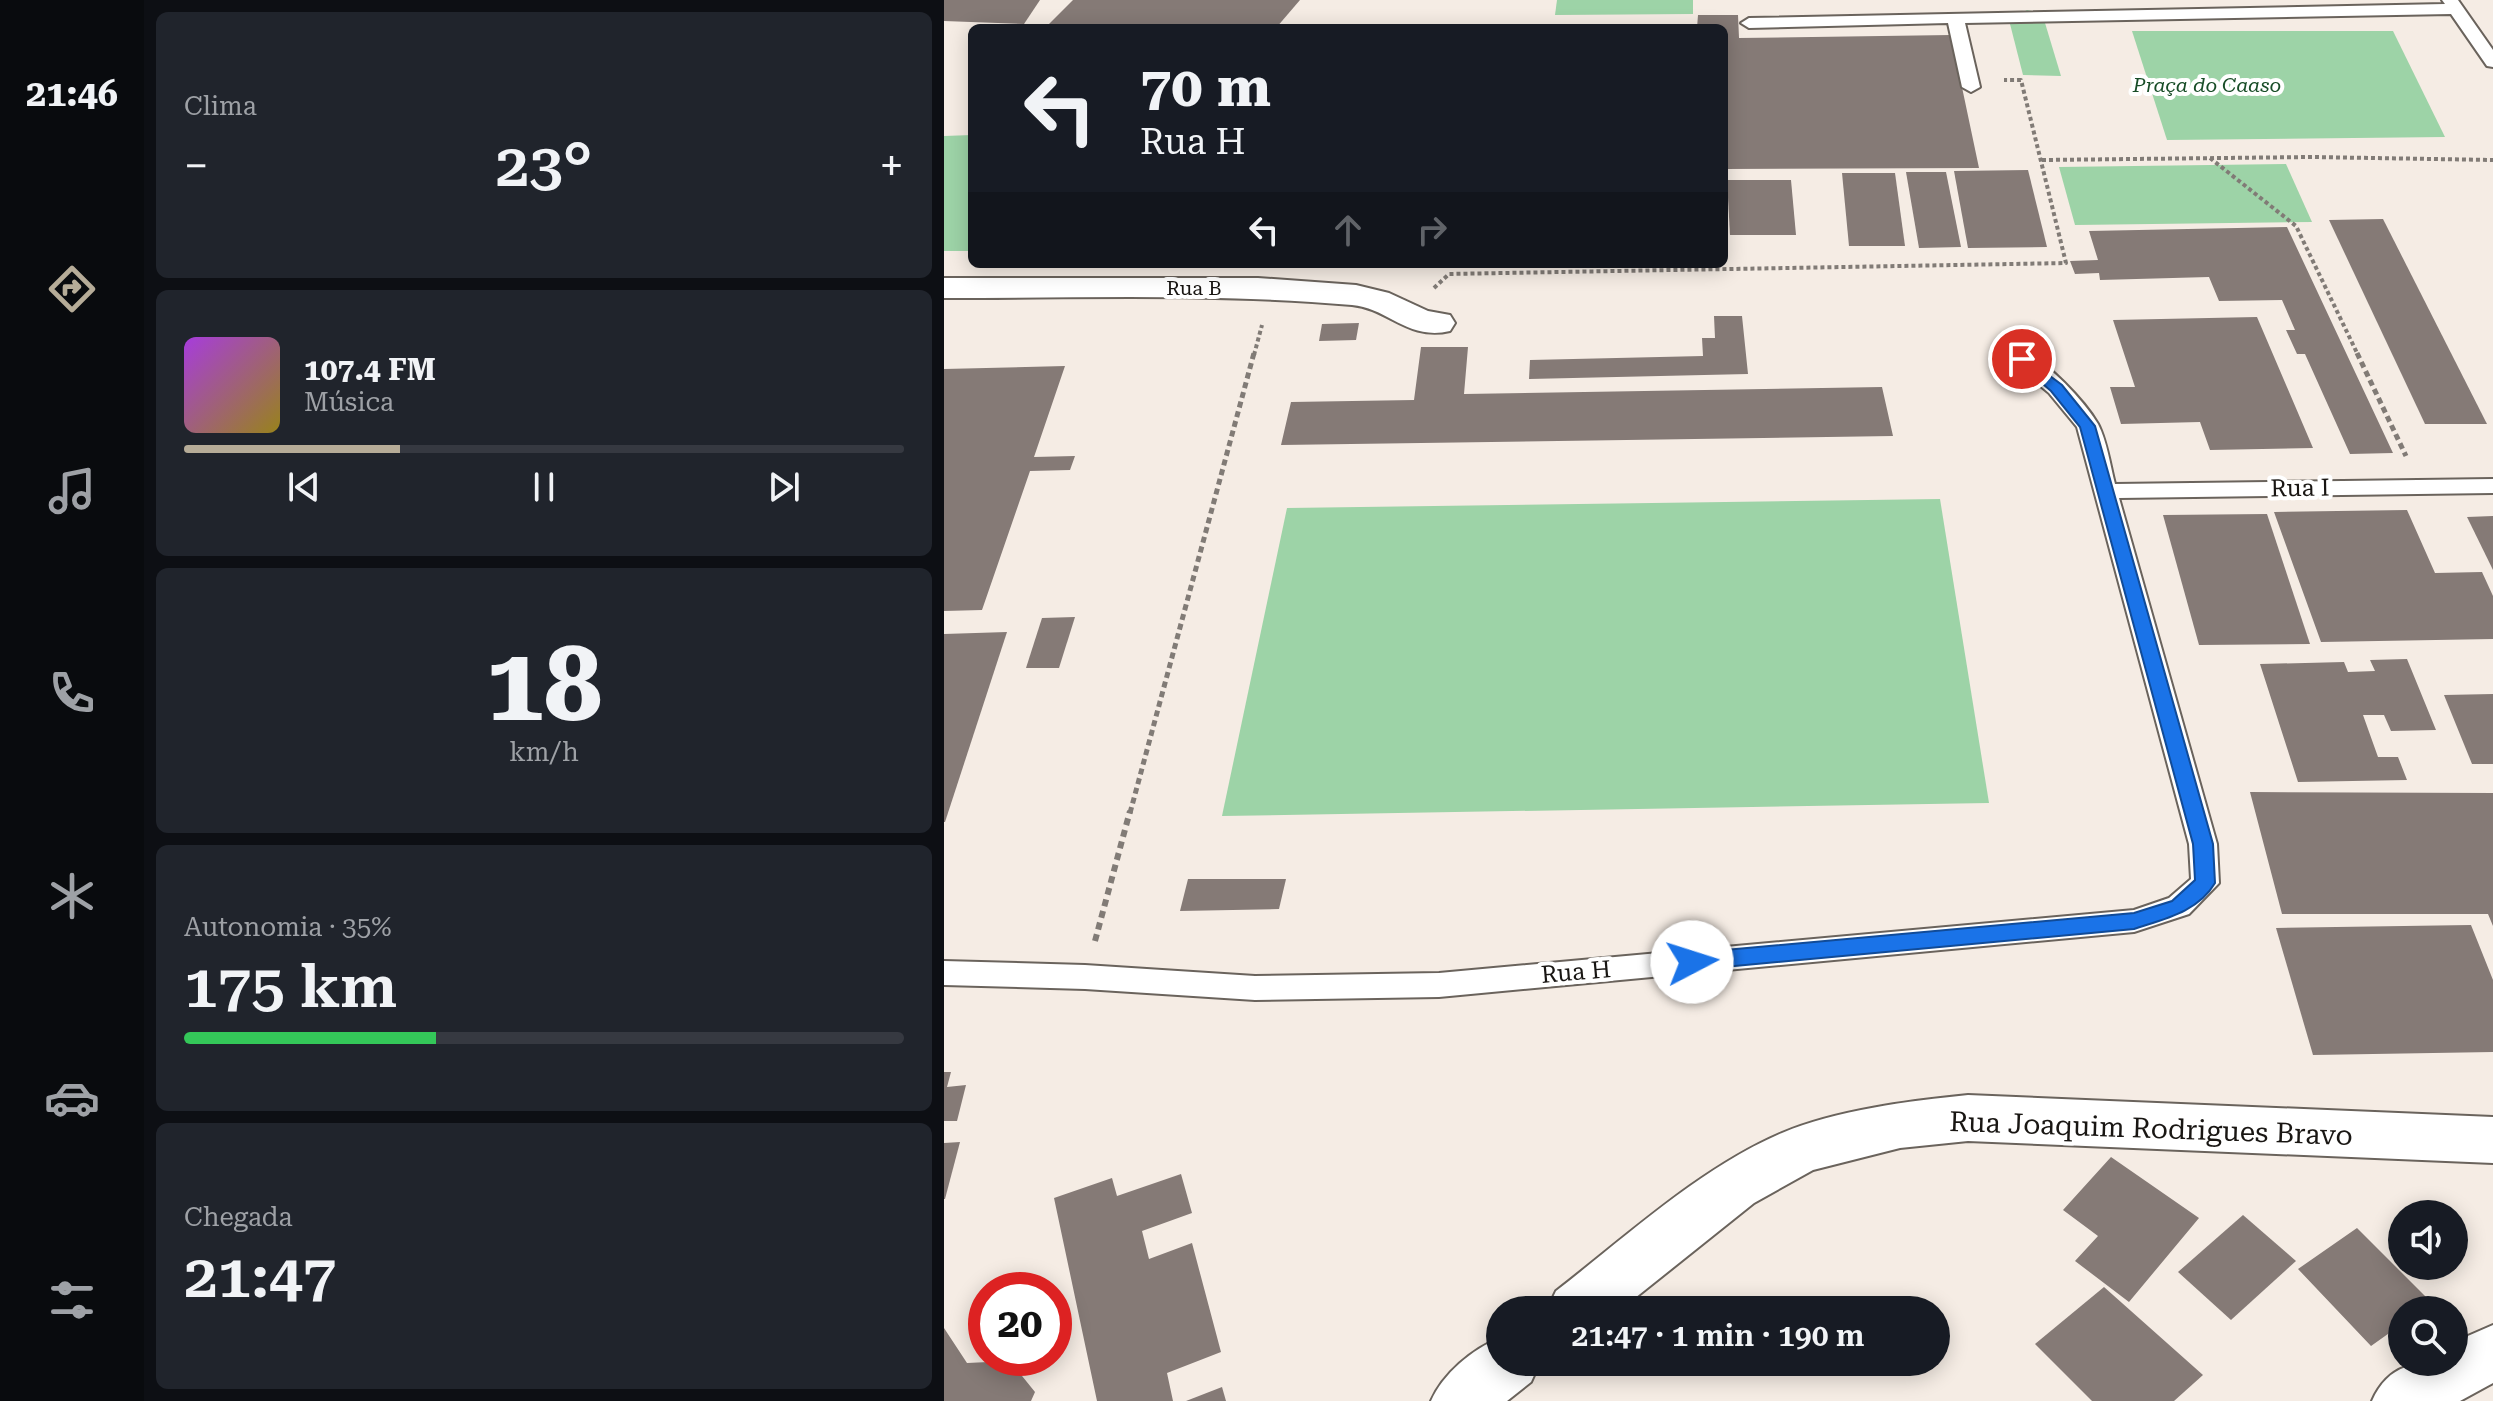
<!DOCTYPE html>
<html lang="pt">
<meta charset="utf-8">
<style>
:root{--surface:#171b24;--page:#20242c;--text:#f1f3f6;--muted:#9ea1a6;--line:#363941;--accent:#b6ac98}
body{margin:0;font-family:"Roboto Serif",serif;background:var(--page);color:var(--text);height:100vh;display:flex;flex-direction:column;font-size:30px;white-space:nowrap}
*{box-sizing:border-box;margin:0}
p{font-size:26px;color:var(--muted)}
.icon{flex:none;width:44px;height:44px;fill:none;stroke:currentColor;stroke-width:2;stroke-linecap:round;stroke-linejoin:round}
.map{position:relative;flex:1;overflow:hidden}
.drawer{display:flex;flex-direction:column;gap:12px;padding:12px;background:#0d0f14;width:800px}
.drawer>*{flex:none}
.hud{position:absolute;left:24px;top:24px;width:760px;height:244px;border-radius:12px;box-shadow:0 4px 20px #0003;background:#171b24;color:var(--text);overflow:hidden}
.buttons{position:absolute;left:1444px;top:1200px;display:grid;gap:16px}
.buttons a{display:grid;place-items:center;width:80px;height:80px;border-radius:50%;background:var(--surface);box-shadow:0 4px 20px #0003;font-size:40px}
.speed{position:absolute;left:24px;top:1272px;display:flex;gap:16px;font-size:40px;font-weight:700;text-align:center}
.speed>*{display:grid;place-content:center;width:104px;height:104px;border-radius:50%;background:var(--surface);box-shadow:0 4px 20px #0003;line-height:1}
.speed .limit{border:12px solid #d22;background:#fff;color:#111}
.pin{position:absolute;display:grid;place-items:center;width:68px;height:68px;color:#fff;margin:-34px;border:4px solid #fff;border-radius:50%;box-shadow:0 2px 8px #0007}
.me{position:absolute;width:88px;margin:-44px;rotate:85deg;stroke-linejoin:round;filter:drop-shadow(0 0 6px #0008)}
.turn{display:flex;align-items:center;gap:28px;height:168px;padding:0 40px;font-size:36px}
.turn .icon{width:104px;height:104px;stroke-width:2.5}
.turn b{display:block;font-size:56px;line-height:68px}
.lanes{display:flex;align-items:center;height:76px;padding:0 40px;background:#0003;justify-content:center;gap:40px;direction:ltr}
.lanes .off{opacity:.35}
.big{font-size:60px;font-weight:600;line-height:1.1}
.drawer .card{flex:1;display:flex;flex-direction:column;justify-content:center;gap:12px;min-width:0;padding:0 28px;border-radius:12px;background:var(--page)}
.drawer .dial{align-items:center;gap:0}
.dial b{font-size:104px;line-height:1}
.song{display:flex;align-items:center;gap:24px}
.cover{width:96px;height:96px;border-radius:12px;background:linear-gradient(135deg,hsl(280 70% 55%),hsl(50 70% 35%))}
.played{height:8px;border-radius:4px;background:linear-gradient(90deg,var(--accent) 30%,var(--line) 30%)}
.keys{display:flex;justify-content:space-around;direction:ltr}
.heat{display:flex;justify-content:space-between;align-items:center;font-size:44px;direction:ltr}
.charge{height:12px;border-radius:6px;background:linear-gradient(90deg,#34c759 35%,var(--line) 0)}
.trip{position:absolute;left:542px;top:1296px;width:464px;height:80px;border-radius:40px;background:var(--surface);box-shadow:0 4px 20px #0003;font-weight:600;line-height:80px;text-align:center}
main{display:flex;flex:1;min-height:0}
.menu{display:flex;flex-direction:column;width:144px;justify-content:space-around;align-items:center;background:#090b0e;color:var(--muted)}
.menu .icon{width:56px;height:56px}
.menu .current{color:var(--accent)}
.menu b{font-size:36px;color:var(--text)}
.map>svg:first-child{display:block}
.green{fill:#9dd3a7}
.building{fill:#857a76}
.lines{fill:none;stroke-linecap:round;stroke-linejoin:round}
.service-casing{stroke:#6a635c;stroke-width:4}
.minor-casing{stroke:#6a635c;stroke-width:4}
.secondary-casing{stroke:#6a635c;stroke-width:4}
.path-far2{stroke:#817b76;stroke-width:4;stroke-dasharray:4 3;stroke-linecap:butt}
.path-far1{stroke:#817b76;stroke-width:5;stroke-dasharray:6 4;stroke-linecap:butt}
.path{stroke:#817b76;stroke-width:6;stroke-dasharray:7 5;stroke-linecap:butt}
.service{fill:#fff;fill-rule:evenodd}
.minor{fill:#fff;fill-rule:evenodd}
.secondary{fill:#fff;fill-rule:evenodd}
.route{fill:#1a73e8;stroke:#114b97;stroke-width:2}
.labels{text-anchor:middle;stroke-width:8;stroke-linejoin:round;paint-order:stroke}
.far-park-label{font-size:20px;font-style:italic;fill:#184d27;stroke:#fff}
.far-street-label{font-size:20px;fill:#191613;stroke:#fff}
.street-label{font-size:24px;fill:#191613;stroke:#fff}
.near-street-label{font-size:28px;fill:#191613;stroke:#fff}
</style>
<main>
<nav class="menu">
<b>21:46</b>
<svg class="icon current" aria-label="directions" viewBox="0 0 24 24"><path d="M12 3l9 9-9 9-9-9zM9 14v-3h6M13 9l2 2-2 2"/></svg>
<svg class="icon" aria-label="music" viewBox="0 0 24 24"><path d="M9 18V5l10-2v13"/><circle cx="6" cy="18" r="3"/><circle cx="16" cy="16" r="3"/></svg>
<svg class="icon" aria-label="phone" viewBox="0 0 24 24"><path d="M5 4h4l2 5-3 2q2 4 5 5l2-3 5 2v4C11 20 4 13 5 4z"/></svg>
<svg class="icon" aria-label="climate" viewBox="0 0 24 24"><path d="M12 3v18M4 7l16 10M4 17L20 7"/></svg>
<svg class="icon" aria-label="car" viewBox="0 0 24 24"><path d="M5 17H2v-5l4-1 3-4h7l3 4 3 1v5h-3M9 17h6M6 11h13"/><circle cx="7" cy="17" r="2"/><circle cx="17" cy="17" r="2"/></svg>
<svg class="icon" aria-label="filters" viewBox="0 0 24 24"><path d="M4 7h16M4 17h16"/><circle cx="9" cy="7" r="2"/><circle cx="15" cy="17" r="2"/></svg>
</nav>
<section class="drawer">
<div class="card"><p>Clima</p>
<div class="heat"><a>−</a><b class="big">23°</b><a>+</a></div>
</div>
<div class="card">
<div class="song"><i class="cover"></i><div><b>107.4 FM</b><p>Música</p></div></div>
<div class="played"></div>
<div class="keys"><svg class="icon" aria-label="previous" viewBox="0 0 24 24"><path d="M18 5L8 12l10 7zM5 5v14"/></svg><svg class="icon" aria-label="pause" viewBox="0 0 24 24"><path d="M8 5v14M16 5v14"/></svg><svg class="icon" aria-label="next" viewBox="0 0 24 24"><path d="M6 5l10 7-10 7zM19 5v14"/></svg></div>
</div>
<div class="card dial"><b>18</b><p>km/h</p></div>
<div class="card"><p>Autonomia · 35%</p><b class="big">175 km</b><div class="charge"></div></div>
<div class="card"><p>Chegada</p><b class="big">21:47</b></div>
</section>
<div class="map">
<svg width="1549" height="1401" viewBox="0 0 1549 1401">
<rect width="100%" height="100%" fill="#f5ece4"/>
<!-- green -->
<g class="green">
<polygon points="613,0 749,0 749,14 611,15"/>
<polygon points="1083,10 1098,13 1117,76 1079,75 1065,20"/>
<polygon points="1188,31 1449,31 1501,137 1223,140"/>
<polygon points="28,135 28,251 0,251 0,136"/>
<polygon points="1342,164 1368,222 1131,225 1115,167"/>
<polygon points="996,499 1045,803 278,816 343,508"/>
</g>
<!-- building -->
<g class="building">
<polygon points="0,0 96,0 80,24 0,21"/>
<polygon points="129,0 356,0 332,28 101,28"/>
<polygon points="754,15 794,15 795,38 1007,35 1035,168 780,169 780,28 753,28"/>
<polygon points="1084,170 1103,247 1024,248 1010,171"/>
<polygon points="962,172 1002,172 1017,247 975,248"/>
<polygon points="898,173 951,173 961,246 905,246"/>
<polygon points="783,180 847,180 852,235 786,235"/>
<polygon points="1439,219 1543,424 1481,424 1385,220"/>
<polygon points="1343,227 1449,453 1406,454 1361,354 1353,354 1342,330 1351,330 1338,300 1275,301 1265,277 1156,280 1155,273 1131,274 1126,261 1154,260 1145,231"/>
<polygon points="770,316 798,316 804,374 585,379 586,360 759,356 758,338 771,338"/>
<polygon points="1313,317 1369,448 1266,450 1256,422 1177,424 1166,387 1191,387 1169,320"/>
<polygon points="415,323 412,340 375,341 378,324"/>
<polygon points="477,347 524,347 520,394 938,387 949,436 337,445 347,402 470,400"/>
<polygon points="121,366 90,457 131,456 126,470 86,471 38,610 0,611 0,369"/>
<polygon points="1463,510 1491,573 1538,572 1549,596 1549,639 1377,642 1330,512"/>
<polygon points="1323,514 1366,644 1255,645 1219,515"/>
<polygon points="1549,516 1549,570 1523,517"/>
<polygon points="131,617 115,668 82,668 98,618"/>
<polygon points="63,632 1,822 0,822 0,634"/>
<polygon points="1463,659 1492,730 1447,731 1440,715 1419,715 1434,757 1454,757 1463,780 1354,782 1316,664 1400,662 1404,672 1431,671 1426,660"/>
<polygon points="1549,694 1549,764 1528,764 1500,695"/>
<polygon points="1306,792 1549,793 1549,926 1544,914 1338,914"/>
<polygon points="244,879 342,879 335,909 236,911"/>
<polygon points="1527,925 1549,980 1549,1052 1369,1055 1332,928"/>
<polygon points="0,1072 7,1072 3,1087 22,1085 13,1121 0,1121"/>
<polygon points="16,1142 1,1199 0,1199 0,1143"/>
<polygon points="1167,1157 1255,1218 1185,1302 1131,1261 1154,1236 1119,1210"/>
<polygon points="237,1174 248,1213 198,1231 205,1259 248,1243 277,1352 223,1373 229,1401 153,1401 110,1198 168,1178 173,1196"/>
<polygon points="1299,1215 1352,1261 1287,1320 1234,1272"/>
<polygon points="1413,1228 1488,1303 1478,1310 1458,1310 1458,1324 1427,1346 1354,1269"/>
<polygon points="1160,1287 1259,1375 1230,1401 1148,1401 1091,1344"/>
<polygon points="0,1328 23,1363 66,1361 91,1392 87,1401 0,1401"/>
<polygon points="278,1387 282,1401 242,1401"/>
</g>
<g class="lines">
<defs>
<g id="service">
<polygon points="1498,0 1514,0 1549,50 1549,67 1543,66 1507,14 1021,23 1036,87 1027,92 1018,87 1004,23 805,28 797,23 805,18 1501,4"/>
<path d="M1078 353C1101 358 1142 403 1154 424 1163 441 1166 465 1171 484L1549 479V493L1175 498 1273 844 1275 883 1245 914 1190 932 495 997 311 1000 141 989 0 985V961L141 965 311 976 495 973 1190 910 1225 898 1247 879 1245 844 1133 427 1105 393 1070 364 1067 359 1070 354Z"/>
</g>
<path id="minor" d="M0 278H314L412 285 445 293 484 311 506 315 511 323 506 331C464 341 444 308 408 305 273 293 136 298 0 298Z"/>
<g id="secondary">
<path d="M1024 1095 1549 1117V1163L1024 1141 956 1148 869 1170 810 1203 676 1310H603L612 1291C682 1237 756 1168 838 1133 892 1110 965 1101 1024 1095Z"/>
<path d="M1549 1325V1383L1516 1401H1428C1445 1363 1472 1362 1510 1362V1342Z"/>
<path d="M556 1338V1362H596L587 1382 563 1401H487C499 1374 528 1349 556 1338Z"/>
</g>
</defs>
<!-- service casing -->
<use href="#service" class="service-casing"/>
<!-- minor casing -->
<use href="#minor" class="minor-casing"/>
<!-- secondary casing -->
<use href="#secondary" class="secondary-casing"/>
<!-- path-far2 -->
<g class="path-far2">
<polyline points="1266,158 1352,226 1414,355"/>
<polyline points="1098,160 1368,157 1549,160"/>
<polyline points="490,288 505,274 1122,263 1077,80 1060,80"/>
<polyline points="310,355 318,325"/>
</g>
<!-- path-far1 -->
<g class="path-far1">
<polyline points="1413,353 1462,456"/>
<polyline points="186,813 310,353"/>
</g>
<!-- path -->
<polyline class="path" points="151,941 186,811"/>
<!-- service -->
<use href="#service" class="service"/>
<!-- minor -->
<use href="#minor" class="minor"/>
<!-- secondary -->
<use href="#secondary" class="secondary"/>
</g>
<!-- route -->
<path class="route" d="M1078 355 1118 385 1151 426 1269 844 1271 883C1254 912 1220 919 1190 929L748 970 740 967 737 962 740 956 748 953 1190 913 1228 901 1251 880 1249 844 1136 427 1107 391 1073 362V356Z"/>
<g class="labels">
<!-- far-park labels -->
<g class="far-park-label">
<text x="1263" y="92">Praça do Caaso</text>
</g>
<!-- far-street labels -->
<g class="far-street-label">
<text x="250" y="295">Rua B</text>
</g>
<!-- street labels -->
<g class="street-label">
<text transform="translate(1356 488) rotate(-1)" y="8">Rua I</text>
<text transform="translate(632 972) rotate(-5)" y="8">Rua H</text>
</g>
<!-- near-street labels -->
<g class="near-street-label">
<text transform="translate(1207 1128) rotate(2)" y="10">Rua Joaquim Rodrigues Bravo</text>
</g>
</g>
</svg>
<div class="buttons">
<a><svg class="icon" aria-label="sound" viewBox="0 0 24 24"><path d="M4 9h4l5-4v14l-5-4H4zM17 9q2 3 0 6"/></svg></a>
<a><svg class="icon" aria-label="search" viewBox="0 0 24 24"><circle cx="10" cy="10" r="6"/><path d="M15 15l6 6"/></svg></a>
</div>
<div class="speed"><div class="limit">20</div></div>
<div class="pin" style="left:1078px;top:359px;background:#d93025"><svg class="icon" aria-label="arrive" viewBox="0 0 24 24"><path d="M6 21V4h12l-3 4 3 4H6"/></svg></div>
<svg class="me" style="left:748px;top:962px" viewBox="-20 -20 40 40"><circle r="19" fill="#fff"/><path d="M0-13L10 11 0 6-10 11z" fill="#1a73e8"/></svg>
<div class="trip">21:47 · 1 min · 190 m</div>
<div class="hud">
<div class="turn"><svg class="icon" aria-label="left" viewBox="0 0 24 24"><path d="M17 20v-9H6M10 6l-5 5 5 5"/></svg><div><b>70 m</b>Rua H</div></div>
<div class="lanes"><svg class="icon" aria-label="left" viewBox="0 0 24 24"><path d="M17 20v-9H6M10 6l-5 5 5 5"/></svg><svg class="icon off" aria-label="ahead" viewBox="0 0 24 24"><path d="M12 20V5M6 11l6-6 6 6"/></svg><svg class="icon off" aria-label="right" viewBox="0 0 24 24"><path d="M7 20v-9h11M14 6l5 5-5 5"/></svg></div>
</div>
</div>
</main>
